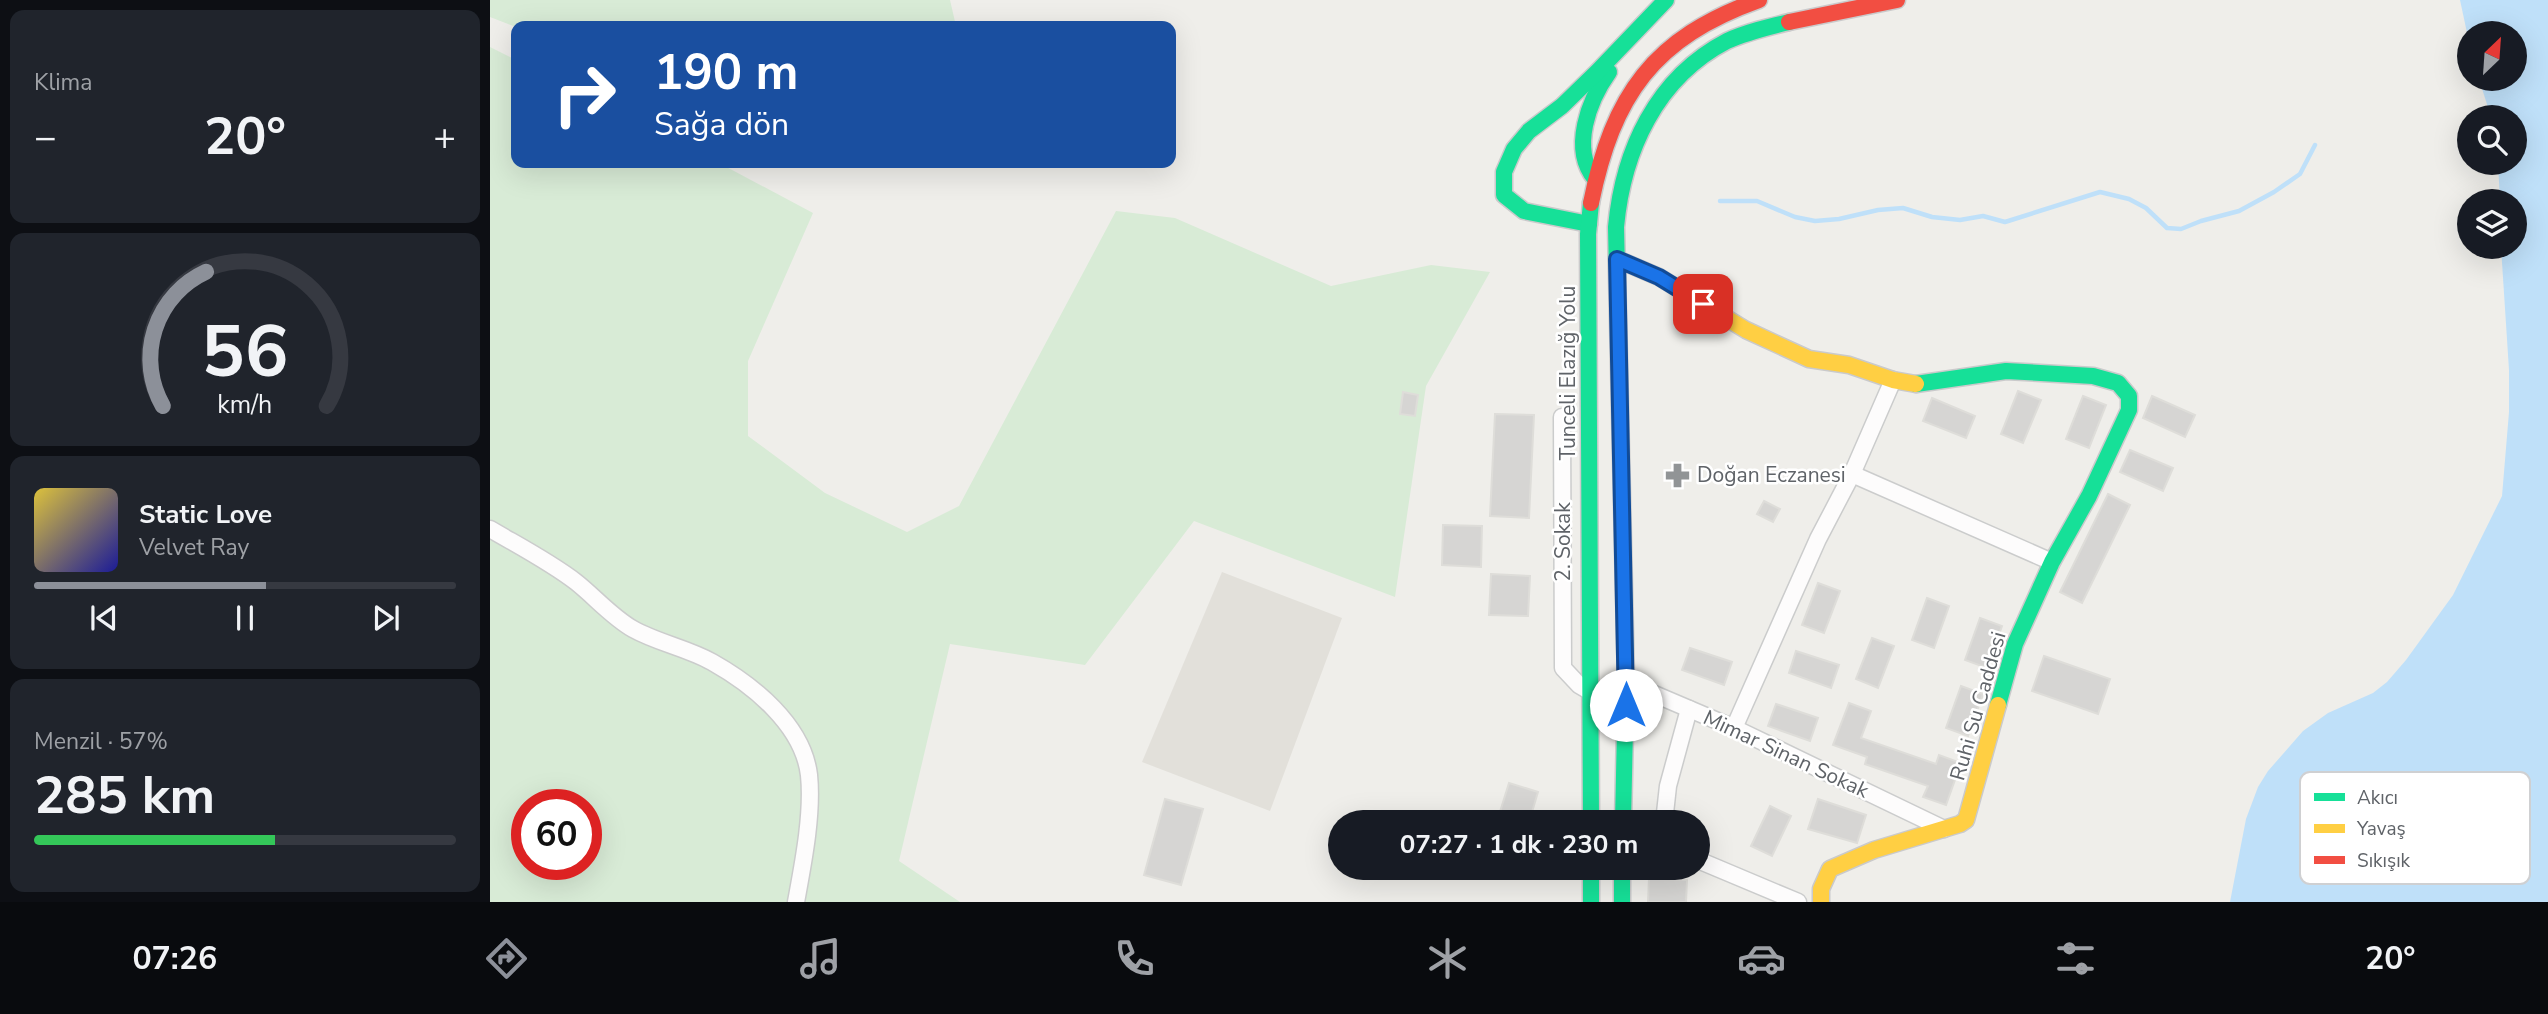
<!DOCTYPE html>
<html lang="tr">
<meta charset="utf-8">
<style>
:root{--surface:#171b24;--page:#20242c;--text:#f1f3f6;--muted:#9ea1a6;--line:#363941;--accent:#8c9099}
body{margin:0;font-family:"Nunito Sans",sans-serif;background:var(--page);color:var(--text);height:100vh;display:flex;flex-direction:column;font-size:26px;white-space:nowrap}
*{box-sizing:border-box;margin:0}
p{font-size:23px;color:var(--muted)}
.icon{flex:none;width:38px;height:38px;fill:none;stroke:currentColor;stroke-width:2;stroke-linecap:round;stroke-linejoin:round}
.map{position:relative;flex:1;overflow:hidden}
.panel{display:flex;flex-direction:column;gap:10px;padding:10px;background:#0d0f14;width:490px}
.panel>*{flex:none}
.banner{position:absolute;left:21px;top:21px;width:665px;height:147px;border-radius:14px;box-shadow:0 7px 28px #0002;background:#1a4fa0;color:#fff;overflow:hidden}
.needle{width:46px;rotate:25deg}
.buttons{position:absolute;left:1967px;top:21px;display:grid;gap:14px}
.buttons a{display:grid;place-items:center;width:70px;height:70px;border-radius:50%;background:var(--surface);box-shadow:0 7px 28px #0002;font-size:35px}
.speed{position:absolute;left:21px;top:789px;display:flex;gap:14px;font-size:35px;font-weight:700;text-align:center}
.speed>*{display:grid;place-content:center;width:91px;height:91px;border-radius:50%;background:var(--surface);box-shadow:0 7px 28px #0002;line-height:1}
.speed .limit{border:10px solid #d22;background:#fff;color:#111}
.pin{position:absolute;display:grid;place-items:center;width:60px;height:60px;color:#fff;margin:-30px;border-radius:14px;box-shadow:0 4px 10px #0006}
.me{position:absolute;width:77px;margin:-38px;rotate:0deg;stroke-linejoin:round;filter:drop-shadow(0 0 5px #0008)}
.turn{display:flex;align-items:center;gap:24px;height:147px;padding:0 28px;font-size:32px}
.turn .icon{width:91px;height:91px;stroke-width:2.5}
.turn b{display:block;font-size:49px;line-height:60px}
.big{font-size:52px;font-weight:700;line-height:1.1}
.panel .tile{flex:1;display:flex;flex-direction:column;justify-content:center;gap:10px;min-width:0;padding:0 24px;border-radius:14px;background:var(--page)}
.panel .dial{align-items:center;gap:0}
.dial svg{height:182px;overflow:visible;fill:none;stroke:var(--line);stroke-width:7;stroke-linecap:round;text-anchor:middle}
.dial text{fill:var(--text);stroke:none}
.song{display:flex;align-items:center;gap:21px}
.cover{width:84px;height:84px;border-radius:10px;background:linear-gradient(135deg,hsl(50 70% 55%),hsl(240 70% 35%))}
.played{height:7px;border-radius:4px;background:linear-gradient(90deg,var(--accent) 55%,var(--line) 55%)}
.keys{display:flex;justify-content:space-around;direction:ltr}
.heat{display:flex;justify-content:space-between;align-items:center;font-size:38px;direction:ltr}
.charge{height:10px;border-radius:5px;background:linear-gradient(90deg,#34c759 57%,var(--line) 0)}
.trip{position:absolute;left:838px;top:810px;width:382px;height:70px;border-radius:35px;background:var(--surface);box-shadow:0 7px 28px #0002;font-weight:700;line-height:70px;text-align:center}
.menu{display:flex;height:112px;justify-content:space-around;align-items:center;background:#090b0e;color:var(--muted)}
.menu .icon{width:49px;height:49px}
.menu .current{color:var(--accent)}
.menu b{font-size:32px;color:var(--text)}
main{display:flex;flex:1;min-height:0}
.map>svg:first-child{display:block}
.education{fill:#e2e0da}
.green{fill:#d8ebd6;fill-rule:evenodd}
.water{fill:#bfe0f9}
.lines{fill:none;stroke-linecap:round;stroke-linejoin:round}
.stream{stroke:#bfe0f9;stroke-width:4.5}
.building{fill:#d6d5d3;stroke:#deddd9;stroke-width:2}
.street-casing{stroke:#cbcccc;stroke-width:19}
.fast-casing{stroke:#cacacb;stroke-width:19}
.slow-casing{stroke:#cacacb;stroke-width:19}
.jam-casing{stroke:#cacacb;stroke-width:19}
.street{stroke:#fdfcfc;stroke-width:16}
.fast{stroke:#16e098;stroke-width:16}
.slow{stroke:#ffcf43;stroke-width:16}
.jam{stroke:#f24e42;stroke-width:16}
.route-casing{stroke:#114b97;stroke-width:18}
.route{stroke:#1a73e8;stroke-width:12}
.labels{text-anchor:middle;stroke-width:5;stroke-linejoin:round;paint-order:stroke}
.street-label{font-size:21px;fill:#5f6368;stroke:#fff}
.poi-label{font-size:21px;fill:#5f6368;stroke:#fff;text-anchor:start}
.key{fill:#fff;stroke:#cfd0d2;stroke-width:2}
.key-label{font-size:19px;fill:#5f6368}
</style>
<main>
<section class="panel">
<div class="tile"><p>Klima</p>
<div class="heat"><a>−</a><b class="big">20°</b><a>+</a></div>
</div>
<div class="tile dial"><svg viewBox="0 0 100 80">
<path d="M14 69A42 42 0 1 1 86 69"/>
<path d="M14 69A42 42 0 0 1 33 10" stroke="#8c9099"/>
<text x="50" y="56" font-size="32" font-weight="700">56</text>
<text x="50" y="72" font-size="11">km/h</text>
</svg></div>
<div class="tile">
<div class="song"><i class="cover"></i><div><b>Static Love</b><p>Velvet Ray</p></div></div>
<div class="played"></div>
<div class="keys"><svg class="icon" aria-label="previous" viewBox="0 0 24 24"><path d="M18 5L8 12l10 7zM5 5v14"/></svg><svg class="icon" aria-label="pause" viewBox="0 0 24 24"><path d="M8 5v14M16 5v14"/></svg><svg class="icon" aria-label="next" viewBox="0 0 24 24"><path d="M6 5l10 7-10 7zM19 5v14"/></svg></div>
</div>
<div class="tile"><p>Menzil · 57%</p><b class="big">285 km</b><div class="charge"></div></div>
</section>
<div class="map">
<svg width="2058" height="902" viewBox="0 0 2058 902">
<rect width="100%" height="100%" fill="#efeeea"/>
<!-- education -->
<polygon class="education" points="732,572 852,618 780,811 652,762"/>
<!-- green -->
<g class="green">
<polygon points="0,0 460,0 466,26 26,27 0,17"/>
<path d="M0 47 26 60V163H229L323 213 258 361V436L335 493 417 532 469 506 626 211 685 218 841 286 941 265 1000 272 936 386 905 597 704 521 595 665 460 644 409 861 470 902H0ZM37 805H96V864H37Z"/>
</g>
<!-- water -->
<polygon class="water" points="1970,0 2058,0 2058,902 1740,902 1756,819 1768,787 1778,771 1813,731 1838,713 1883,693 1897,682 1916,660 1963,595 2012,496 2019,412 2019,370 2011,247 2025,247 2025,201 2010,201 2008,163 2025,163 2025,117 2001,117 1989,79 2025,79 2025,33 1979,33 1979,42"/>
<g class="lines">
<!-- stream -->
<polyline class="stream" points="1230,201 1267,201 1305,217 1325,221 1349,219 1388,210 1413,208 1442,217 1470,220 1493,216 1515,222 1610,192 1639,199 1656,208 1677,228 1691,229 1711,221 1749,211 1784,192 1810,174 1825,145"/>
</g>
<!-- building -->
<g class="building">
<polygon points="1528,391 1551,400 1533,443 1511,434"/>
<polygon points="913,392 928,395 925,416 910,414"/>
<polygon points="1593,396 1616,405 1599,448 1576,439"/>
<polygon points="1662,396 1705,415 1695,437 1653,418"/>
<polygon points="1442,398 1485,416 1476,438 1433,421"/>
<polygon points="1005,414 1044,415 1039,518 1000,516"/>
<polygon points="1640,450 1683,468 1673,491 1630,472"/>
<polygon points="1618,494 1640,505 1592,603 1570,592"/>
<polygon points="1274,501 1290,509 1283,522 1267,514"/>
<polygon points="953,525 992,526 991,567 952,565"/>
<polygon points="1001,574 1040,576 1038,616 999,615"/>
<polygon points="1328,583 1350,591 1334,633 1312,625"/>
<polygon points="1437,598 1459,606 1444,648 1422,640"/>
<polygon points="1490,618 1512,626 1497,668 1475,660"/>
<polygon points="1382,638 1404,646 1388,688 1366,679"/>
<polygon points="1200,648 1242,662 1234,685 1192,670"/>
<polygon points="1306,651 1349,665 1341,688 1299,673"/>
<polygon points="1554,656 1620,679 1608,714 1542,691"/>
<polygon points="1471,686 1493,694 1478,736 1456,728"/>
<polygon points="1359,703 1381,711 1371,738 1446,764 1449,755 1471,763 1456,805 1433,797 1438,786 1375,764 1377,757 1343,745"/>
<polygon points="1286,704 1328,718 1320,741 1278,726"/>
<polygon points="1019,783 1048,792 1039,822 1009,815"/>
<polygon points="675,799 713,809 691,885 654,875"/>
<polygon points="1328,799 1376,815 1367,843 1318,829"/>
<polygon points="1280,806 1301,816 1282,856 1261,846"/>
<polygon points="1159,878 1197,880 1196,902 1158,902"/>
</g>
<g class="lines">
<defs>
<g id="street">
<polyline points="1072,417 1073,668 1089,685 1101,692"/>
<polyline points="1362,474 1562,562"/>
<path d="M0 529C29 546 60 562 86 582 105 597 122 617 143 629 168 643 197 648 222 662 263 685 313 725 319 775 323 814 313 864 306 902"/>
<polyline points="1136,682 1244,728 1454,829"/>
<polyline points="1244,728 1328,539 1362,474 1403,380"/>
<polyline points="1174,822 1178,786 1199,709"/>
<polyline points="1208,860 1308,902"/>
</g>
<g id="fast">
<path d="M1105 179C1080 149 1099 100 1119 72"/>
<polyline points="1099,224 1034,211 1014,195 1014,172 1024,149 1039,131 1072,106 1107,72 1176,0"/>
<polyline points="1426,384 1516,371 1603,376 1628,383 1639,396 1639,410 1599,496 1562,562 1525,644 1508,705"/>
<polyline points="1101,822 1098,234 1101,203"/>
<path d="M1133 822 1136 682 1126 227C1133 151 1166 78 1237 41 1257 32 1278 27 1299 22"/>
<polyline points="1101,868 1101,902"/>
<polyline points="1132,868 1132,902"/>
</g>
<g id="slow">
<polyline points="1127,259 1169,277 1256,330 1319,359 1359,365 1403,380 1426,384"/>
<polyline points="1331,902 1331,889 1340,869 1384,850 1470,824 1476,820 1508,705"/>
</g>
<g id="jam">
<polyline points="1299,22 1407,0"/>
<path d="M1101 203C1123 95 1163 38 1269 0"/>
</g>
</defs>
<!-- street casing -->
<use href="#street" class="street-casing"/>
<!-- fast casing -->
<use href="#fast" class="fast-casing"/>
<!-- slow casing -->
<use href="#slow" class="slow-casing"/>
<!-- jam casing -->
<use href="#jam" class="jam-casing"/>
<!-- street -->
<use href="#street" class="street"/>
<!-- fast -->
<use href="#fast" class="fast"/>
<!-- slow -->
<use href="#slow" class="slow"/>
<!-- jam -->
<use href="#jam" class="jam"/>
</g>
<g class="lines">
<defs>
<polyline id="route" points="1136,705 1127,259 1169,277 1213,304"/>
</defs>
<!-- route casing -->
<use href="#route" class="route-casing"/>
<!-- route -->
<use href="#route" class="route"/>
</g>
<!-- icons -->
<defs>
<symbol id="pharmacy-bare" viewBox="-9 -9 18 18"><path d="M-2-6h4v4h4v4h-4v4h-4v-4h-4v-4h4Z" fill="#919496" stroke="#fff" stroke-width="2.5" paint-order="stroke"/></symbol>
</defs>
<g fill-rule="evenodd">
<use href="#pharmacy-bare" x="1170" y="458" width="35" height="35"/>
</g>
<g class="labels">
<!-- street labels -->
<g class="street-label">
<text transform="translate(1078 373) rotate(-90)" y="7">Tunceli Elazığ Yolu</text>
<text transform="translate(1073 542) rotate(-90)" y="7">2. Sokak</text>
<text transform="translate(1488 706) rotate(-74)" y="7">Ruhi Su Caddesi</text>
<text transform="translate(1296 754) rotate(25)" y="7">Mimar Sinan Sokak</text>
</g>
<!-- poi labels -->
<g class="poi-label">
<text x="1207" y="482">Doğan Eczanesi</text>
</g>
</g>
<!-- legend -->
<rect x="1810" y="772" width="230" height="112" rx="10" class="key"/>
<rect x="1824" y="793" width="31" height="8" fill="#16e098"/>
<rect x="1824" y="824" width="31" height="9" fill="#ffcf43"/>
<rect x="1824" y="856" width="31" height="8" fill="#f24e42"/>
<g class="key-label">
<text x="1867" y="804">Akıcı</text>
<text x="1867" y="835">Yavaş</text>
<text x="1867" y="867">Sıkışık</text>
</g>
</svg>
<div class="buttons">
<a><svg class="needle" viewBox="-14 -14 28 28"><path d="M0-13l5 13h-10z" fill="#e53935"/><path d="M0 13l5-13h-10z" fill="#9ea1a6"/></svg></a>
<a><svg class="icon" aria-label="search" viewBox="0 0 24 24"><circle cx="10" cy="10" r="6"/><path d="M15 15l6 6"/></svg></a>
<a><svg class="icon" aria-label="layers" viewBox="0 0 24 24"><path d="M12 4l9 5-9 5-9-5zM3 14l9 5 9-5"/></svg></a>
</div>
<div class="speed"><div class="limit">60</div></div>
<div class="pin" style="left:1213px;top:304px;background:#d93025"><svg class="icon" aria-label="arrive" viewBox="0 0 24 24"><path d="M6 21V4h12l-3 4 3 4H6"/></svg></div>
<svg class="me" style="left:1136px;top:705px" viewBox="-20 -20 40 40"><circle r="19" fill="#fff"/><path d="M0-13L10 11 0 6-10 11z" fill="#1a73e8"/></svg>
<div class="trip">07:27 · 1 dk · 230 m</div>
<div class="banner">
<div class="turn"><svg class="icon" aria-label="right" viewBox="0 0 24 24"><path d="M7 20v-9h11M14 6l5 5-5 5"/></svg><div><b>190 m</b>Sağa dön</div></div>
</div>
</div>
</main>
<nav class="menu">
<b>07:26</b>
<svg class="icon current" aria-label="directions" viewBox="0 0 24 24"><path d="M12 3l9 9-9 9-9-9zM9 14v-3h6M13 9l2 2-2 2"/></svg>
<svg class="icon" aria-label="music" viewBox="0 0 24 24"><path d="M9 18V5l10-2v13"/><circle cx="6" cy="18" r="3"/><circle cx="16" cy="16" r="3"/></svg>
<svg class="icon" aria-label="phone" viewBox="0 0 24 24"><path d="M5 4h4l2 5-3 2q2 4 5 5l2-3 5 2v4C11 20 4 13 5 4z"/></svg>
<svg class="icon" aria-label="climate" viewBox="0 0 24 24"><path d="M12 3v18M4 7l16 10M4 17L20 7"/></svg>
<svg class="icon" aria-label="car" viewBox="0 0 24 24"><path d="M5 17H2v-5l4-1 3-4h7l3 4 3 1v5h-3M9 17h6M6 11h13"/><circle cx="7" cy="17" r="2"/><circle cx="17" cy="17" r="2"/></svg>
<svg class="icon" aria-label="filters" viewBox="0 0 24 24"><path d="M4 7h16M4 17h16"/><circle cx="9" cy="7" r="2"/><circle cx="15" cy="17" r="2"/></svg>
<b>20°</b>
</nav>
